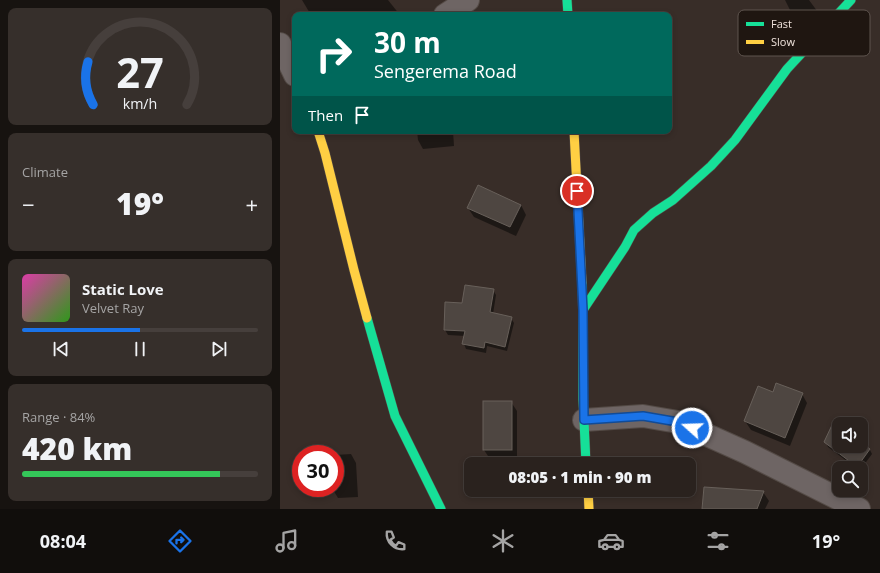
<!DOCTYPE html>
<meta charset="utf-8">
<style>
:root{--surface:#2a221e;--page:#362f2b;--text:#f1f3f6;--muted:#a5a4a4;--line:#463f3c;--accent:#1a73e8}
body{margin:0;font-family:"Open Sans",sans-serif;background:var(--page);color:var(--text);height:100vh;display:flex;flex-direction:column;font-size:15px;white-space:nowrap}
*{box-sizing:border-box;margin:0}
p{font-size:13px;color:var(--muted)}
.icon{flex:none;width:22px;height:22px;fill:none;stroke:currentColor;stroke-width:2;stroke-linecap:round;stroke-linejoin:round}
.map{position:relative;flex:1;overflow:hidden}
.panel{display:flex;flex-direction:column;gap:8px;padding:8px;background:#171310;width:280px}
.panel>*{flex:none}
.top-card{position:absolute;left:12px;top:12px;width:380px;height:122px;border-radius:8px;box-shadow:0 2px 6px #0003,0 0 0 1px var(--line);background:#00695c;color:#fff;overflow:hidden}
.fabs{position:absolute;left:552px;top:417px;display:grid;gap:8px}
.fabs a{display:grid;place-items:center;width:36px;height:36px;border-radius:8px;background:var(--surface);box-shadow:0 2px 6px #0003,0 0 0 1px var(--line);font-size:20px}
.speed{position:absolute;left:12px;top:445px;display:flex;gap:8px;font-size:20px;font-weight:700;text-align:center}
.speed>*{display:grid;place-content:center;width:52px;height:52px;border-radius:50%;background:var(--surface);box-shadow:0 2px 6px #0003,0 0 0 1px var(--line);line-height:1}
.speed .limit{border:6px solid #d22;background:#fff;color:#111}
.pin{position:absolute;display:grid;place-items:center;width:34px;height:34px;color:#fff;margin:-17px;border:2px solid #fff;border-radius:50%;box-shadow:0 1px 4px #0007}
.me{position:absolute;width:44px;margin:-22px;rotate:290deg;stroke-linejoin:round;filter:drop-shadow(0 0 3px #0008)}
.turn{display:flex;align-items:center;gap:14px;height:84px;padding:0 16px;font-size:18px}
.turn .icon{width:52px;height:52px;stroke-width:2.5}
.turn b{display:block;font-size:28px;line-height:34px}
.then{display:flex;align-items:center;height:38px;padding:0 16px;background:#0003;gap:8px;font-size:15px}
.big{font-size:30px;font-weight:800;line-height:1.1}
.panel .card{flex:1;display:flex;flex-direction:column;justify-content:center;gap:6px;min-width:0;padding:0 14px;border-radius:8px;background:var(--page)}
.panel .dial{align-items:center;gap:0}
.dial svg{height:104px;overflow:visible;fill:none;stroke:var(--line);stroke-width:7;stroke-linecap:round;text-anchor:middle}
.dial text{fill:var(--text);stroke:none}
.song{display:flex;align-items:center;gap:12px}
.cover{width:48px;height:48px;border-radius:6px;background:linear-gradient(135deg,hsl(320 70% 55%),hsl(110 70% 35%))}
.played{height:4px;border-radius:2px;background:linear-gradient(90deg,var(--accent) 50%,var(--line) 50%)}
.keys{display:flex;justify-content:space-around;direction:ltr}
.heat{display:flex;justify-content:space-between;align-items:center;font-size:22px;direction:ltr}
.charge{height:6px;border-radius:3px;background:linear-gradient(90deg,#34c759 84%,var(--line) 0)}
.trip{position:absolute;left:184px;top:457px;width:232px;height:40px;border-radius:8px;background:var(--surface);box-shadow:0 2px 6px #0003,0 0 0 1px var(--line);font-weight:800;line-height:40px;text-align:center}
.dock{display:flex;height:64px;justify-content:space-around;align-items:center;background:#110e0c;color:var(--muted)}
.dock .icon{width:28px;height:28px}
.dock .on{color:var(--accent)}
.dock b{font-size:18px;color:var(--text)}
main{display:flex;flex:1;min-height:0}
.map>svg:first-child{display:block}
.shadow{fill:#0007}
.building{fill:#4e4641;stroke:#68605a}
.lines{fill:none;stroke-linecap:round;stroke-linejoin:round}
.street-casing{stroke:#544b46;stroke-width:24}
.fast-casing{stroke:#544b46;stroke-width:10}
.slow-casing{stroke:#544b46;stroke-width:10}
.street{stroke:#6e6564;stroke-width:22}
.fast{stroke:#16e098;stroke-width:9}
.slow{stroke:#ffcf43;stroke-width:9}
.route-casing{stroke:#114b97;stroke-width:10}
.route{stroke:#1a73e8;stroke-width:7}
.key{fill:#1f1611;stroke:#5e544e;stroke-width:1}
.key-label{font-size:11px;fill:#f0e3dc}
</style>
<main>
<section class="panel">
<div class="card dial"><svg viewBox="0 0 100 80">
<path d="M14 69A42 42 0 1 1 86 69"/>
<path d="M14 69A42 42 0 0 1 10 36" stroke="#1a73e8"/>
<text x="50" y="56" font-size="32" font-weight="700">27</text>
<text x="50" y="72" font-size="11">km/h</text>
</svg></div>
<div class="card"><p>Climate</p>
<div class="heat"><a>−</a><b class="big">19°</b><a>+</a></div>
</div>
<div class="card">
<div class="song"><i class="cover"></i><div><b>Static Love</b><p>Velvet Ray</p></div></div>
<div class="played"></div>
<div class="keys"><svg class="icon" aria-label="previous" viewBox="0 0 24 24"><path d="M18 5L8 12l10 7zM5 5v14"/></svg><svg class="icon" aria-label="pause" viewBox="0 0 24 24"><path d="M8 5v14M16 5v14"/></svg><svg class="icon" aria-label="next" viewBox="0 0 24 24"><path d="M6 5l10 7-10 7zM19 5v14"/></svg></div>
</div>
<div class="card"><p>Range · 84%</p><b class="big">420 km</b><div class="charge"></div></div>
</section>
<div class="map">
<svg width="600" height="509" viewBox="0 0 600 509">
<rect width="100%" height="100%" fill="#382d28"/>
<!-- shadow -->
<g class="shadow">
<polygon points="22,0 108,0 120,15 31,15"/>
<polygon points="505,0 529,0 543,19 532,31 519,16 514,18"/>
<polygon points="137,131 173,131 174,146 143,149 138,140"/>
<polygon points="241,205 246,215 236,236 194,217 188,208"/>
<polygon points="213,290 216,295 213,314 231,318 234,323 227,351 207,346 206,353 186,349 184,344 185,336 168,335 165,330 166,303 183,304"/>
<polygon points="493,393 522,394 527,403 510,446 471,430 465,421"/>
<polygon points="231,402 237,411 237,459 210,459 204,450"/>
<polygon points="559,429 559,446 581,446 581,443 590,450 592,454 581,469 581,468 576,468 548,447 546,442"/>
<polygon points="71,454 76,463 78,497 58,498 52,488 55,488 55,455"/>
<polygon points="483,492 489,501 485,509 423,509"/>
</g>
<!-- building -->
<g class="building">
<polygon points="198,185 241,205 230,227 187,208"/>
<polygon points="185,285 214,289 210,312 232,317 225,347 205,342 204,348 182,344 185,331 164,330 165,302 182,303"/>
<polygon points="496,383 523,393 505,438 464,421 478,386 493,392"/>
<rect x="203" y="401" width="29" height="49"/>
<polygon points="552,425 559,428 559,446 581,446 581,442 590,449 577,467 544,442"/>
<polygon points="424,487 484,491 477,509 422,509"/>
</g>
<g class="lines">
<defs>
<g id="street">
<polyline points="165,15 188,0"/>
<polyline points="0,44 15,75"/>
<polyline points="304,420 363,416 398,422 465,452 579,509"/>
</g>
<g id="fast">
<polyline points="287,0 288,15"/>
<polyline points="302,283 303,310 303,399 306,464"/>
<polyline points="303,310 345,247 354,230 373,213 393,200 431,166 455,140 507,69 571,0"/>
<polyline points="87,318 115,416 161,509"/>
</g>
<g id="slow">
<polyline points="38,131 45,153 74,270 87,318"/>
<polyline points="294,131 302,283"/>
<polyline points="308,490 309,509"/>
</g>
</defs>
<!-- street casing -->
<use href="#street" class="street-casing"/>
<!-- fast casing -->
<use href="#fast" class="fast-casing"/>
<!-- slow casing -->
<use href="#slow" class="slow-casing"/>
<!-- street -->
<use href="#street" class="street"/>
<!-- fast -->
<use href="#fast" class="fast"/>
<!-- slow -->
<use href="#slow" class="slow"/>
</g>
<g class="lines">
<defs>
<polyline id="route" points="297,191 303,310 304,420 363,416 398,422 412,428"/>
</defs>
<!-- route casing -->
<use href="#route" class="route-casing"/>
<!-- route -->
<use href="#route" class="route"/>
</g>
<!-- legend -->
<rect x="458" y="10" width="132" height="46" rx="6" class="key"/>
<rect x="466" y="22" width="18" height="4" fill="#16e098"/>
<rect x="466" y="40" width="18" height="4" fill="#ffcf43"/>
<g class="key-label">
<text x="491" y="28">Fast</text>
<text x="491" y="46">Slow</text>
</g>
</svg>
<div class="fabs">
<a><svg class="icon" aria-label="sound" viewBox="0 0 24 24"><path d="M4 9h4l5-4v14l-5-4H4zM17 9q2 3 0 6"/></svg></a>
<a><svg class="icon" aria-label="search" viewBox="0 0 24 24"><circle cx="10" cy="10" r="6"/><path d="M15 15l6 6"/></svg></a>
</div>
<div class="speed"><div class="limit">30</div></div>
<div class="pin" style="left:297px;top:191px;background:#d93025"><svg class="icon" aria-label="arrive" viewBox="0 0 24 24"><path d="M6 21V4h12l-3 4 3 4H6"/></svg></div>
<svg class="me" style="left:412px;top:428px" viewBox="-20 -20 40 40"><circle r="17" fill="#1a73e8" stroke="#fff" stroke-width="3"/><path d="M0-11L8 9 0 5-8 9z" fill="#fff"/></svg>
<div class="trip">08:05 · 1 min · 90 m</div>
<div class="top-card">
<div class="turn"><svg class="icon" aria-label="right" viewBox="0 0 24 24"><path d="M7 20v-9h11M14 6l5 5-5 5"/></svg><div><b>30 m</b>Sengerema Road</div></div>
<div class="then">Then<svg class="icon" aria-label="arrive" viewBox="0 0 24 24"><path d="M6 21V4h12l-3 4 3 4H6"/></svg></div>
</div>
</div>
</main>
<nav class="dock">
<b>08:04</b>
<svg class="icon on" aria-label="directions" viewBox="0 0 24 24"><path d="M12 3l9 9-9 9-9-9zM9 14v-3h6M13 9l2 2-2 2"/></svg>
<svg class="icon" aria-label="music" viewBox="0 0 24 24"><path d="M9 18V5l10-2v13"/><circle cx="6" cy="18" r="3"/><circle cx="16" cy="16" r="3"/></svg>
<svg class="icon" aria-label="phone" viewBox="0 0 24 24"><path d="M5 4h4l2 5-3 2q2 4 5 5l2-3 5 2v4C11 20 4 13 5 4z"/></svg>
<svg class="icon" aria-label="climate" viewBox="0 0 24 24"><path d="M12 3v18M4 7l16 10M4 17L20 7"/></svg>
<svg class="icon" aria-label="car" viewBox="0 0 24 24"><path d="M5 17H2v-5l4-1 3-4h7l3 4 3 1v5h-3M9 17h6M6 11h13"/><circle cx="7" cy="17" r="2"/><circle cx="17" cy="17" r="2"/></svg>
<svg class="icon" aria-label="filters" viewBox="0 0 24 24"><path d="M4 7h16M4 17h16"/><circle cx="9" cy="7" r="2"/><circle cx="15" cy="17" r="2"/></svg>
<b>19°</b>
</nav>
